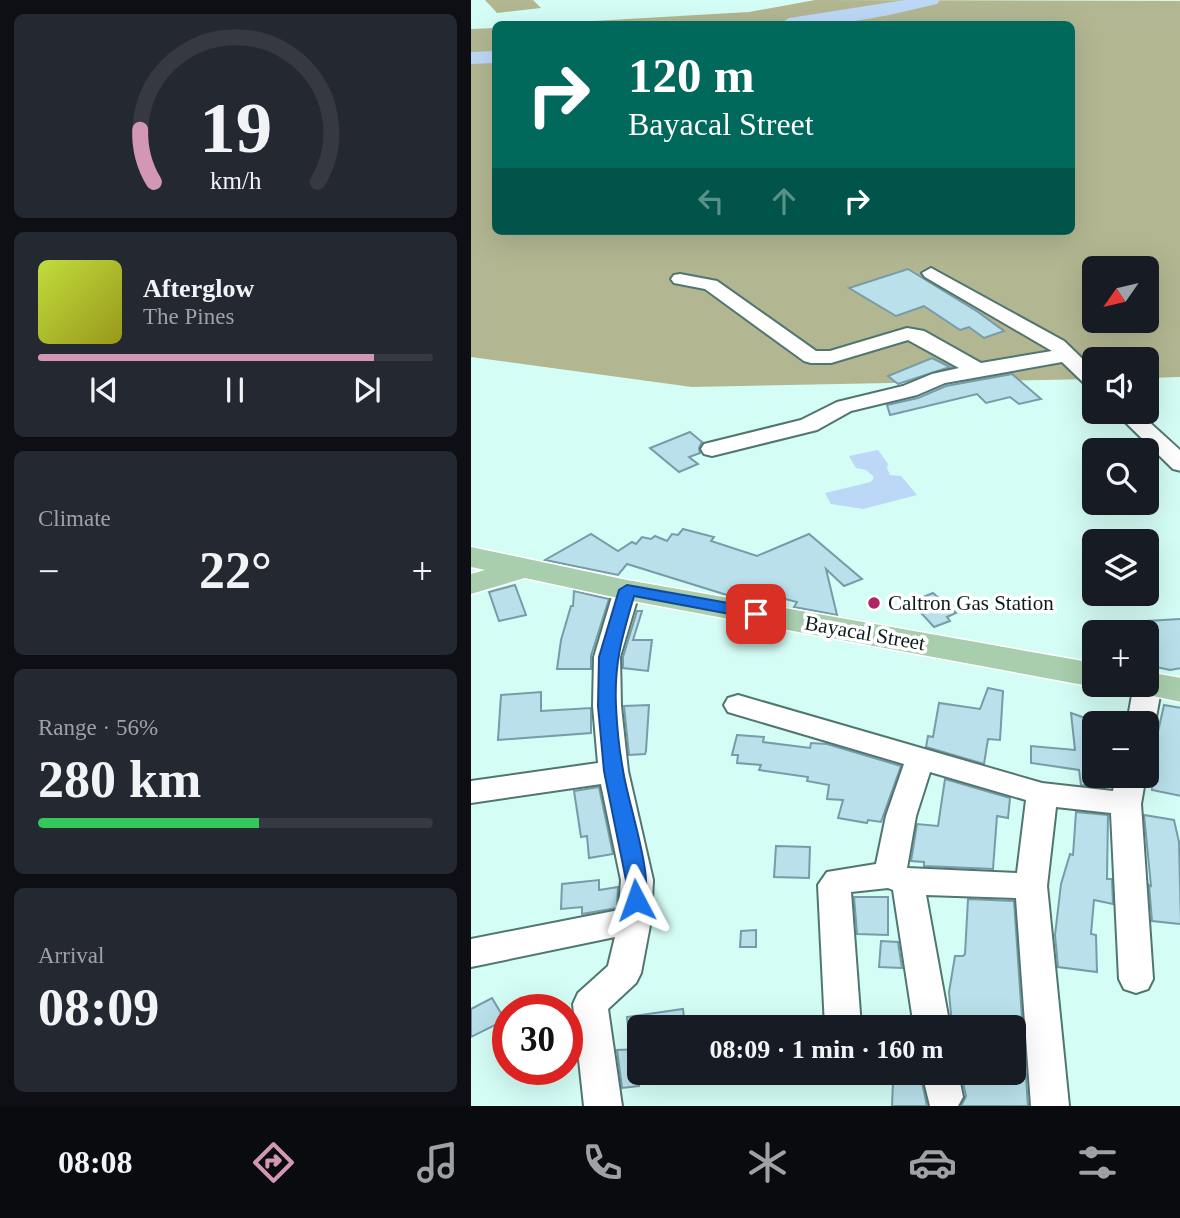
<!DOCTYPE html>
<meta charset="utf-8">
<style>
:root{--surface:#171b24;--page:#242831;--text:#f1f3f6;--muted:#9ea1a6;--line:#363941;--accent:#d397b6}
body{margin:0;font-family:"Times New Roman",serif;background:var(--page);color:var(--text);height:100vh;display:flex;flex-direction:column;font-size:26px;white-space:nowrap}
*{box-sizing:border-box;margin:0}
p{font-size:23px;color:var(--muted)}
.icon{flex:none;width:38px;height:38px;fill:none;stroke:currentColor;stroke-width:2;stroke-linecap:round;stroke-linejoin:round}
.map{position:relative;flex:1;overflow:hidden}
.side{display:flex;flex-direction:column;gap:14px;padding:14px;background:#0d0f14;width:471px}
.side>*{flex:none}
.banner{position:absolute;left:21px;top:21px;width:583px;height:214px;border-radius:10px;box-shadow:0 7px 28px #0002;background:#00695c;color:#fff;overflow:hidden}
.needle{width:46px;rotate:236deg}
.controls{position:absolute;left:611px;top:256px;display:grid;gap:14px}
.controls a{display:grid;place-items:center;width:77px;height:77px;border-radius:10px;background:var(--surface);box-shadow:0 7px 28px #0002;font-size:35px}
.speed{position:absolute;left:21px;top:994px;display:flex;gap:14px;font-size:35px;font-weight:700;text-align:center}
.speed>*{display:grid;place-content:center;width:91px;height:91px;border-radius:50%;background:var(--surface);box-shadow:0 7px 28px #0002;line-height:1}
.speed .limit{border:10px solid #d22;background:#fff;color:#111}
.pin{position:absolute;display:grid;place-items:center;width:60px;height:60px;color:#fff;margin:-30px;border-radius:14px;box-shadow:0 4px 10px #0006}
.me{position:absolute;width:77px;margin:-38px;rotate:356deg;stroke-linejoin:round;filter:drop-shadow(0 0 5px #0008)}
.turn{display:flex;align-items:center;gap:24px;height:147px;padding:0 21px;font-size:32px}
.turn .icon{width:91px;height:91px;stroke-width:2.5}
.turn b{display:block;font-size:49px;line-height:60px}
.lanes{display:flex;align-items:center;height:66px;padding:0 21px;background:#0003;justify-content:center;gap:35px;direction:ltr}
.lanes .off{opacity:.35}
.big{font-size:52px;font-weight:700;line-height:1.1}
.side .card{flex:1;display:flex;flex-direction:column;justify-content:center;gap:10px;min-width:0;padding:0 24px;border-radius:10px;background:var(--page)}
.side .dial{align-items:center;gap:0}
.dial svg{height:182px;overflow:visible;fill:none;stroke:var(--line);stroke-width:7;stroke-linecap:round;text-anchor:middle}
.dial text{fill:var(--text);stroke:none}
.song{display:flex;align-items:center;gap:21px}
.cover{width:84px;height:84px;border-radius:10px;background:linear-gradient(135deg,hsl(70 70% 55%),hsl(60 70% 35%))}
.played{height:7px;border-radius:4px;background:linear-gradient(90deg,var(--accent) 85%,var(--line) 85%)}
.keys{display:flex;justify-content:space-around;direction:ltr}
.heat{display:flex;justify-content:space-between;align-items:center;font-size:38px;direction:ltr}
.charge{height:10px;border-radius:5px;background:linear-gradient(90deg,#34c759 56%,var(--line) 0)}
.trip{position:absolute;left:156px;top:1015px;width:399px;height:70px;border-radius:10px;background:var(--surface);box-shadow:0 7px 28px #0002;font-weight:700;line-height:70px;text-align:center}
.tabs{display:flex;height:112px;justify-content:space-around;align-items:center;background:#090b0e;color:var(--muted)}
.tabs .icon{width:49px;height:49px}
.tabs .selected{color:var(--accent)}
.tabs b{font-size:32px;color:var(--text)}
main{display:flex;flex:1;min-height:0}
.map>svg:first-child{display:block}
.forest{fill:#b2b691;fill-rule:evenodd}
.water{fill:#bdd8f6}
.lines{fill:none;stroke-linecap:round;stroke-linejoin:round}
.river{fill:#bdd8f6;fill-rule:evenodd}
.building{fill:#b9e0eb;stroke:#779ca7;stroke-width:2}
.minor-casing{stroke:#51766f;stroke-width:4}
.major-casing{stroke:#fff;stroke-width:3}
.minor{fill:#fff;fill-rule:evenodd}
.major{fill:#a8cead;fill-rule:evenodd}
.route{fill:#1a73e8;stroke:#114b97;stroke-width:2}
.poi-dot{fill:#af2668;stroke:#fff;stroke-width:2.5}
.labels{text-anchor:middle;stroke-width:7;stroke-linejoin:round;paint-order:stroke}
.poi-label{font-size:21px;fill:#0d1c1a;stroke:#fff;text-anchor:start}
.street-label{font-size:21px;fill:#0d1c1a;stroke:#fff}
</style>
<main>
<section class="side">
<div class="card dial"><svg viewBox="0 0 100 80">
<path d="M14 69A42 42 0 1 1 86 69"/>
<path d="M14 69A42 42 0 0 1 8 46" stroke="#d397b6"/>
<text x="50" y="56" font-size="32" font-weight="700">19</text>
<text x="50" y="72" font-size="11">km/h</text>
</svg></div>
<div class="card">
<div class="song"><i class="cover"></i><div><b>Afterglow</b><p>The Pines</p></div></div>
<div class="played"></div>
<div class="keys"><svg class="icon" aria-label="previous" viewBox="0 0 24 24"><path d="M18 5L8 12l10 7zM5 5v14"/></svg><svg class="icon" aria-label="pause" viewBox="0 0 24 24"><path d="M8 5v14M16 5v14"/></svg><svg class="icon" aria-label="next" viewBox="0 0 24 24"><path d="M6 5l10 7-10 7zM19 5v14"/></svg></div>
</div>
<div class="card"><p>Climate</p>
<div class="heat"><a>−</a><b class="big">22°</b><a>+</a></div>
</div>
<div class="card"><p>Range · 56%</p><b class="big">280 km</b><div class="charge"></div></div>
<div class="card"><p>Arrival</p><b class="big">08:09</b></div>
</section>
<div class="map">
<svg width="710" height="1106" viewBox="0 0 710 1106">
<rect width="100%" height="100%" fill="#d4fdf5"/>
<!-- forest -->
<g class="forest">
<polygon points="14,0 62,0 70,8 26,13"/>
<path d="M344 0 709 1V377L676 378V359H623V379L221 387 0 357V29L24 28V231H600V24H70L278 12ZM623 268H676V320H623Z"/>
</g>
<!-- water -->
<polygon class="water" points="407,450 417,464 416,468 419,475 430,476 446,495 392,509 360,504 354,493 400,482 403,477 395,470 385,468 378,456"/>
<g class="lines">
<!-- river -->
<g class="river">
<path d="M434 0H469L466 4C416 16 361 29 309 24L318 18Z"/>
<polygon points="24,51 24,63 0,64 0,52"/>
</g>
</g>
<!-- building -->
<g class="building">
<polygon points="437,269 507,312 533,331 513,338 498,327 489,330 453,306 425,316 378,288"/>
<polygon points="461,358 479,367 427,384 417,376"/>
<polygon points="541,374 570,399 548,404 539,397 515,403 506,394 419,415 416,405 447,398 475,386"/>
<polygon points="219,432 231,442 228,448 229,453 218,457 227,464 208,472 179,448"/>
<polygon points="212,529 243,537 240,541 286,556 338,534 391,579 373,586 355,569 366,615 323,607 326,602 281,590 273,598 259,596 156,564 147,575 74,560 120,534 147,551 161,542 165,544 171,537 180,539 184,536 196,541 201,534 207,535"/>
<polygon points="44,585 55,615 28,621 18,592"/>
<polygon points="103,591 138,599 120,656 120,669 86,669 90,640 100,606 102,606"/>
<polygon points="462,593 485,613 476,617 479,621 463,627 440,602"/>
<polygon points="166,611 171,611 162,640 181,640 177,671 152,668 152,657"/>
<polygon points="710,619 710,668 699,670 676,665 676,621"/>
<polygon points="517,688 532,691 529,740 517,739 513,764 455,747 457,736 462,737 468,703 509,709"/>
<polygon points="70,692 70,711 120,708 120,733 27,740 30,695"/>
<polygon points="178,705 175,751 174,754 158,755 153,706"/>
<polygon points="693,705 710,708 710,796 681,790 679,767"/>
<polygon points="600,713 623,721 623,786 610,785 608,770 560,763 560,746 604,750"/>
<polygon points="266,735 293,737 292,742 339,748 340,743 356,744 430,766 410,822 397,820 396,823 367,818 372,800 356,799 358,785 336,781 337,777 288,770 290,765 266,763 267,755 261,755"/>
<polygon points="474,779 539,798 537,818 526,816 522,869 453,866 453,862 440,861 446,824 467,826"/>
<polygon points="128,787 142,854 118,858 116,836 110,837 103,791"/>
<polygon points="605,812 637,815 636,879 641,879 642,904 623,900 620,934 625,935 626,972 587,967 584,935 590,884 599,854 602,855"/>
<polygon points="673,815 703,820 708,842 710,924 681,921 678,885 680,886"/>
<polygon points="305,846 339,847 338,878 303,877"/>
<polygon points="128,880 128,890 147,887 146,908 111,914 111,907 90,909 91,884"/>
<polygon points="383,897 417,897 417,935 386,934"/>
<polygon points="497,899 543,901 557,1106 490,1106 495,1096 490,1073 542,1073 542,1027 481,1025 478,992 484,956 492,956 494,954"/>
<polygon points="285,930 285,947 269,947 270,931"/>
<polygon points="410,941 427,942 431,968 408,967"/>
<polygon points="21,998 34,1020 0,1037 0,1009"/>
<polygon points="212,1009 214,1027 157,1027 156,1017"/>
<polygon points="168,1049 168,1086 151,1088 146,1050"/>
<polygon points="425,1073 449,1073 456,1106 421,1106 422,1082 425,1082"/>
</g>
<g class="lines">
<defs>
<g id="minor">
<polygon points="460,268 593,341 623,370 623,388 616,386 591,362 474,383 446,395 380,411 346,430 241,456 233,454 230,449 233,444 330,420 366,402 432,386 461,374 488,368 437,340 360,363 340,363 333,361 234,289 203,283 200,279 203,275 209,274 246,281 345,351 359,351 436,328 453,331 510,363 581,351 454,277 451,273"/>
<polygon points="643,411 666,411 710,451 710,471 702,469"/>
<polygon points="156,582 165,584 169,590 149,657 150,706 157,771 182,880 180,920 170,973 165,983 137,1009 151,1106 113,1106 102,1004 107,993 137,966 144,937 0,967 0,939 148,910 150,880 130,784 0,803 0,781 127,763 122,706 123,657 143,590 147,584"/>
<polygon points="676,675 687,677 691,684 684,723 680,730 676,731 676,723 656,723 663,684 676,684"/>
<path d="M267 695 571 783 642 791 645 775H675L670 804 682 979 677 989 665 993 653 989 648 979 640 813 585 807 576 886 598 1106H560L545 898 455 895 479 1027H443L422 890 417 888 380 892 390 1027H354L347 885 356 872 405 864 415 816 433 764 257 712 253 705 257 698ZM459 772 555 800 546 873 436 868 445 816Z"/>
<polygon points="451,1073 487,1073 492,1097 487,1106 459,1106"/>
</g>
<g id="major">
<polygon points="0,547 156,580 623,663 623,684 632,684 623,687 156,600 54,578 0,594 0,574 14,570 0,567"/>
<polygon points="676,672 710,678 710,702 663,692 658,684 676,684"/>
</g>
</defs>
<!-- minor casing -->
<use href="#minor" class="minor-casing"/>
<!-- major casing -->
<use href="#major" class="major-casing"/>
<!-- minor -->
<use href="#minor" class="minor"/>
<!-- major -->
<use href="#major" class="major"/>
</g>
<!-- route -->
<path class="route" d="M156 585 285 608 294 614 285 619 163 596C151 637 143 663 145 706 146 727 148 749 152 770 156 801 185 881 172 906L165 909 157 906 154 900 155 880 133 771 127 706 128 657 148 590Z"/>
<!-- markers -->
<circle class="poi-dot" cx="403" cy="603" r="7"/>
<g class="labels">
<!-- poi labels -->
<g class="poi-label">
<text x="417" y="610">Caltron Gas Station</text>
</g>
<!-- street labels -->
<g class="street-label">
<text transform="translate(394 633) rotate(10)" y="7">Bayacal Street</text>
</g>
</g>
</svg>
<div class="controls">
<a><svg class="needle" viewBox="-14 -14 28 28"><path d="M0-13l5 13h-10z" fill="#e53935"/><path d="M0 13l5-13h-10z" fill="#9ea1a6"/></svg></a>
<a><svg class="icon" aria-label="sound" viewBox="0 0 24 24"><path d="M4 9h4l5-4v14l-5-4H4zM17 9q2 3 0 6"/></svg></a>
<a><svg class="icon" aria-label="search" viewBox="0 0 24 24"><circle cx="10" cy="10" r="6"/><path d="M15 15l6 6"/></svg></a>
<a><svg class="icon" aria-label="layers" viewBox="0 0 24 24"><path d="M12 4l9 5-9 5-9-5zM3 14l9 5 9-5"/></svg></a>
<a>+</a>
<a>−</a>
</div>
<div class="speed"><div class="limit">30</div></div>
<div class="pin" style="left:285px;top:614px;background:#d93025"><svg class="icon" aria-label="arrive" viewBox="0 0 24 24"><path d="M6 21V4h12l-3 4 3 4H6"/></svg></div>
<svg class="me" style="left:165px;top:900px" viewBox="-20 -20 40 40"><path d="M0-17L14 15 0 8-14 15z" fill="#1a73e8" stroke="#fff" stroke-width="4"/></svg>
<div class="trip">08:09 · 1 min · 160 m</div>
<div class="banner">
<div class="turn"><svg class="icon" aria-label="right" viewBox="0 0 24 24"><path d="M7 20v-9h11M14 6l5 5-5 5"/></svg><div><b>120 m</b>Bayacal Street</div></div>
<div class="lanes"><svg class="icon off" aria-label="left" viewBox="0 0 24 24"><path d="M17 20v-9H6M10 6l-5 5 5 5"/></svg><svg class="icon off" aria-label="ahead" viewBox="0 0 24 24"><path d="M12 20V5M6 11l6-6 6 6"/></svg><svg class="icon" aria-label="right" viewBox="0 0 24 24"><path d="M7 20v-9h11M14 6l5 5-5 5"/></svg></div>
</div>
</div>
</main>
<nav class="tabs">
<b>08:08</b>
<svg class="icon selected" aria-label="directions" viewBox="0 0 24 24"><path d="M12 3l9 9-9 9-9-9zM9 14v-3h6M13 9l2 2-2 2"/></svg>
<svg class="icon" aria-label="music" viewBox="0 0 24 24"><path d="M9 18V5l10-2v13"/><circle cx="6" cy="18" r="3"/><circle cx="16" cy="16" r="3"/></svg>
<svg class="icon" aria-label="phone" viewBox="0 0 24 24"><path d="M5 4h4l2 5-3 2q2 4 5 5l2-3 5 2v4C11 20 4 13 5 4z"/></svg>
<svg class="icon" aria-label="climate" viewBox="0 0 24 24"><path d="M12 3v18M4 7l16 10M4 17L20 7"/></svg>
<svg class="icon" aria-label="car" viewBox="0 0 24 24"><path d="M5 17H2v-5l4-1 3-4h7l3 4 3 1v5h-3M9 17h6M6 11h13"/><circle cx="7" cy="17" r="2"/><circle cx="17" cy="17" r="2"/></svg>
<svg class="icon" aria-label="filters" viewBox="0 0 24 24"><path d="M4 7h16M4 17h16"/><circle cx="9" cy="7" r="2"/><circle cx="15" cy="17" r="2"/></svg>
</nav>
